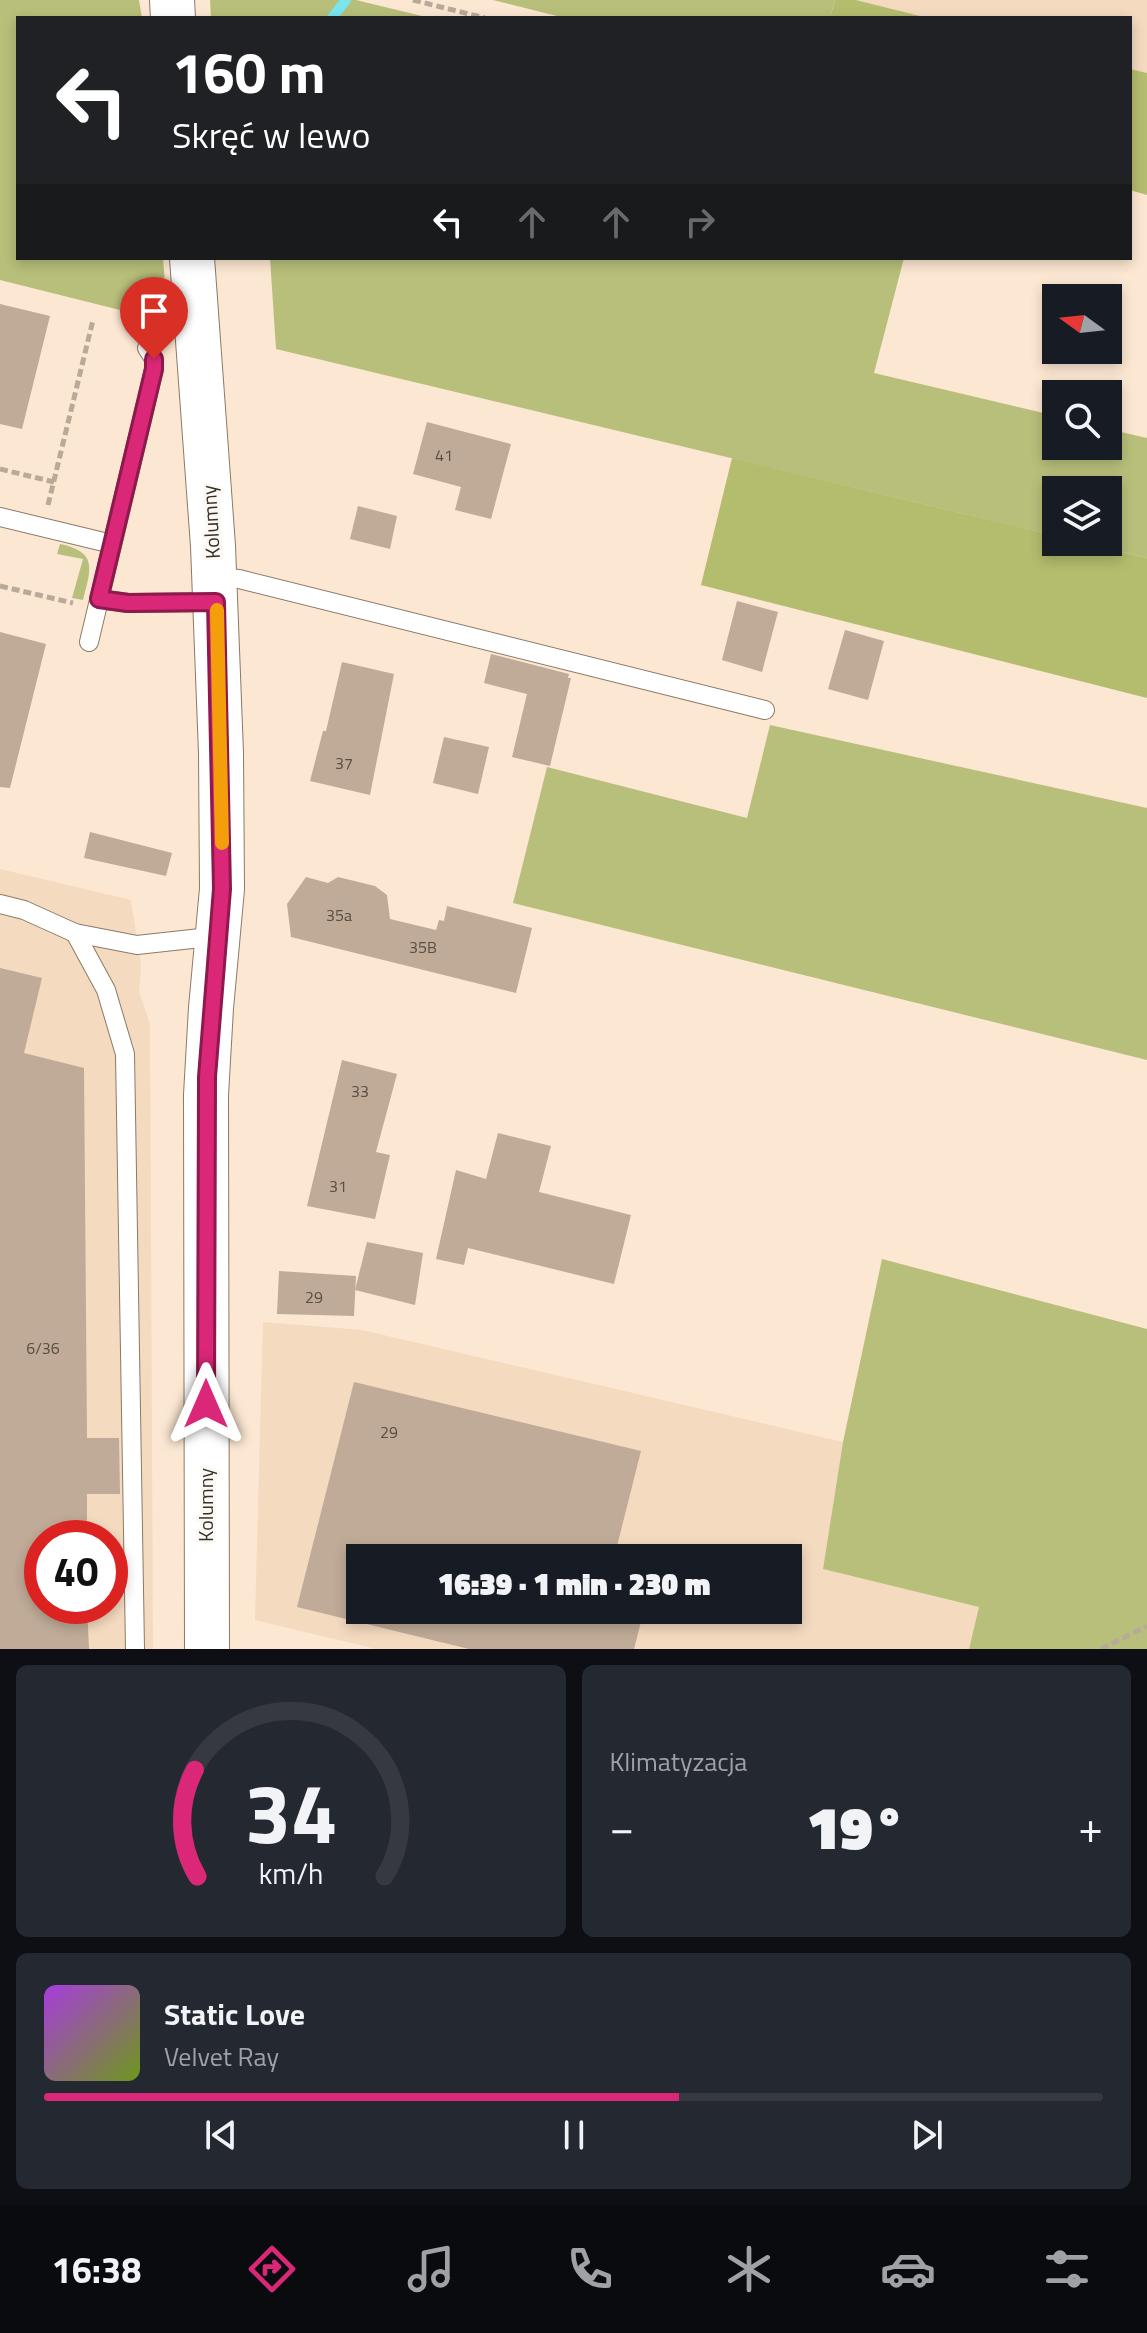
<!DOCTYPE html>
<html lang="pl">
<meta charset="utf-8">
<style>
:root{--surface:#171b24;--page:#242831;--text:#f1f3f6;--muted:#9ea1a6;--line:#363941;--accent:#db2777}
body{margin:0;font-family:"Titillium Web",sans-serif;background:var(--page);color:var(--text);height:100vh;display:flex;flex-direction:column;font-size:30px;white-space:nowrap}
*{box-sizing:border-box;margin:0}
p{font-size:26px;color:var(--muted)}
.icon{flex:none;width:44px;height:44px;fill:none;stroke:currentColor;stroke-width:2;stroke-linecap:round;stroke-linejoin:round}
.map{position:relative;height:1649px;overflow:hidden}
.panel{display:flex;flex-direction:column;gap:16px;padding:16px;background:#0d0f14;flex:1}
.panel>*{flex:none}
.banner{position:absolute;left:16px;top:16px;width:1116px;height:244px;border-radius:0px;box-shadow:0 4px 12px #0003;background:#202124;color:#fff;overflow:hidden}
.needle{width:52px;rotate:285deg}
.fabs{position:absolute;left:1042px;top:284px;display:grid;gap:16px}
.fabs a{display:grid;place-items:center;width:80px;height:80px;border-radius:0px;background:var(--surface);box-shadow:0 4px 12px #0003;font-size:40px}
.speed{position:absolute;left:24px;top:1520px;display:flex;gap:16px;font-size:40px;font-weight:700;text-align:center}
.speed>*{display:grid;place-content:center;width:104px;height:104px;border-radius:50%;background:var(--surface);box-shadow:0 4px 12px #0003;line-height:1}
.speed .limit{border:12px solid #d22;background:#fff;color:#111}
.pin{position:absolute;display:grid;place-items:center;width:68px;height:68px;color:#fff;margin:-82px -34px;border-radius:50% 50% 50% 0;rotate:-45deg;box-shadow:0 0 8px #0007}
.pin .icon{rotate:45deg}
.me{position:absolute;width:88px;margin:-44px;rotate:0deg;stroke-linejoin:round;filter:drop-shadow(0 0 6px #0008)}
.turn{display:flex;align-items:center;gap:28px;height:168px;padding:0 24px;font-size:36px}
.turn .icon{width:104px;height:104px;stroke-width:2.5}
.turn b{display:block;font-size:56px;line-height:68px}
.lanes{display:flex;align-items:center;height:76px;padding:0 24px;background:#0003;justify-content:center;gap:40px;direction:ltr}
.lanes .off{opacity:.35}
.big{font-size:60px;font-weight:800;line-height:1.1}
.panel .card{flex:1;display:flex;flex-direction:column;justify-content:center;gap:12px;min-width:0;padding:0 28px;border-radius:12px;background:var(--page)}
.panel .dial{align-items:center;gap:0}
.dial svg{height:208px;overflow:visible;fill:none;stroke:var(--line);stroke-width:7;stroke-linecap:round;text-anchor:middle}
.dial text{fill:var(--text);stroke:none}
.song{display:flex;align-items:center;gap:24px}
.cover{width:96px;height:96px;border-radius:12px;background:linear-gradient(135deg,hsl(280 70% 55%),hsl(80 70% 35%))}
.played{height:8px;border-radius:4px;background:linear-gradient(90deg,var(--accent) 60%,var(--line) 60%)}
.keys{display:flex;justify-content:space-around;direction:ltr}
.heat{display:flex;justify-content:space-between;align-items:center;font-size:44px;direction:ltr}
.panel .tiles{flex:1;display:grid;gap:16px;grid-template-columns:1fr 1fr}
.card:last-child{grid-column:span 2}
.trip{position:absolute;left:346px;top:1544px;width:456px;height:80px;border-radius:0px;background:var(--surface);box-shadow:0 4px 12px #0003;font-weight:800;line-height:80px;text-align:center}
.dock{display:flex;height:128px;justify-content:space-around;align-items:center;background:#090b0e;color:var(--muted)}
.dock .icon{width:56px;height:56px}
.dock .on{color:var(--accent)}
.dock b{font-size:36px;color:var(--text)}
.map>svg:first-child{display:block}
.built{fill:#f4dabf;fill-rule:evenodd}
.green{fill:#b8bf7a}
.forest{fill:#b4bc6e}
.lines{fill:none;stroke-linecap:round;stroke-linejoin:round}
.stream{stroke:#79e6ef;stroke-width:10}
.building{fill:#bfab97}
.service-casing{stroke:#8c7a67;stroke-width:20}
.tertiary-casing{stroke:#8c7a67;stroke-width:46}
.path{stroke:#b9a998;stroke-width:5;stroke-dasharray:8 4;stroke-linecap:butt}
.service{stroke:#fff;stroke-width:18}
.tertiary{stroke:#fff;stroke-width:44}
.route-casing{stroke:#8e194d;stroke-width:20}
.route{stroke:#db2777;stroke-width:14}
.slow{stroke:#f59e0b;stroke-width:14}
.labels{text-anchor:middle;stroke-width:6;stroke-linejoin:round;paint-order:stroke}
.number-label{font-size:16px;fill:#584e43}
.street-label{font-size:20px;fill:#362f27;stroke:#fcf8f4}
</style>
<div class="map">
<svg width="1147" height="1649" viewBox="0 0 1147 1649">
<rect width="100%" height="100%" fill="#fce7d2"/>
<!-- built -->
<g class="built">
<polygon points="856,0 1147,0 1147,73 1130,69 1130,18 928,18"/>
<path d="M0 869 131 900 141 965 139 992 150 1024 153 1649H0ZM42 1538H110V1606H42Z"/>
<path d="M263 1322 362 1330 843 1442 823 1569 979 1607 969 1649H376L255 1620ZM360 1558H788V1610H360Z"/>
</g>
<!-- green -->
<g class="green">
<polygon points="0,0 139,0 142,18 18,18 18,258 163,258 168,322 0,280"/>
<polygon points="210,0 356,0 430,18 211,18"/>
<polygon points="493,0 835,0 830,18 565,18"/>
<polygon points="270,258 531,258 542,260 542,258 904,258 874,373 1056,416 1056,446 1108,446 1108,429 1147,438 1147,558 1081,542 1108,542 1108,490 1056,490 1056,536 276,349"/>
<path d="M60 544C98 552 91 569 83 600L72 598 83 559 57 554Z"/>
<polygon points="770,725 1147,808 1147,1060 513,903 547,767 747,818"/>
<polygon points="882,1259 1147,1329 1147,1649 969,1649 979,1607 823,1569 843,1442"/>
</g>
<!-- forest -->
<g class="forest">
<polygon points="835,0 856,0 928,18 830,18"/>
<polygon points="1130,69 1147,73 1147,195 1130,190"/>
<polygon points="732,458 1056,536 1056,542 1081,542 1147,558 1147,698 701,585"/>
</g>
<g class="lines">
<!-- stream -->
<polyline class="stream" points="332,18 346,0"/>
</g>
<!-- building -->
<g class="building">
<polygon points="0,304 50,316 22,429 0,424"/>
<polygon points="427,422 511,444 491,519 455,510 461,487 413,474"/>
<polygon points="358,506 397,516 390,549 350,539"/>
<polygon points="737,601 778,612 762,672 722,660"/>
<polygon points="845,630 884,641 868,700 828,689"/>
<polygon points="0,632 46,644 10,788 0,787"/>
<polygon points="491,654 569,674 568,678 571,678 550,766 512,757 527,694 484,683"/>
<polygon points="342,662 394,674 370,795 310,781 323,731 326,731"/>
<polygon points="444,737 489,747 478,794 433,783"/>
<polygon points="90,832 172,853 166,876 84,858"/>
<polygon points="306,877 328,883 338,877 375,886 387,895 390,919 436,930 439,920 444,921 447,906 532,928 516,993 291,937 287,904"/>
<polygon points="0,968 42,978 24,1053 84,1068 87,1438 119,1438 120,1494 87,1494 87,1538 42,1538 42,1606 87,1606 89,1649 0,1649"/>
<polygon points="342,1060 397,1074 376,1152 390,1155 375,1219 307,1206"/>
<polygon points="498,1133 551,1146 539,1192 631,1215 614,1284 468,1248 464,1265 436,1259 456,1170 486,1179"/>
<polygon points="367,1242 423,1253 415,1305 355,1290"/>
<polygon points="279,1271 356,1276 354,1316 277,1314"/>
<polygon points="354,1382 641,1451 614,1558 360,1558 360,1610 644,1610 634,1649 469,1649 297,1607"/>
</g>
<g class="lines">
<defs>
<g id="service">
<polyline points="0,517 112,544"/>
<polyline points="214,577 239,579 765,710"/>
<polyline points="99,599 128,603 216,602"/>
<polyline points="89,642 154,369 154,359 147,348"/>
<polyline points="0,904 24,910 75,933 137,945 219,936"/>
<polyline points="75,933 106,990 125,1054 135,1649"/>
</g>
<g id="tertiary">
<polyline points="172,0 173,18"/>
<polyline points="192,258 213,546 221,753 222,889 211,1008 206,1095 207,1649"/>
</g>
</defs>
<!-- service casing -->
<use href="#service" class="service-casing"/>
<!-- tertiary casing -->
<use href="#tertiary" class="tertiary-casing"/>
<!-- path -->
<g class="path">
<polyline points="413,0 485,18"/>
<polyline points="0,469 54,482"/>
<polyline points="48,505 93,320"/>
<polyline points="0,586 73,603"/>
<polyline points="1101,1649 1147,1626"/>
</g>
<!-- service -->
<use href="#service" class="service"/>
<!-- tertiary -->
<use href="#tertiary" class="tertiary"/>
</g>
<g class="lines">
<defs>
<polyline id="route" points="154,359 154,369 99,599 128,603 216,602 222,889 207,1077 206,1404"/>
</defs>
<!-- route casing -->
<use href="#route" class="route-casing"/>
<!-- route -->
<use href="#route" class="route"/>
<!-- slow -->
<polyline class="slow" points="217,610 222,843"/>
</g>
<g class="labels">
<!-- number labels -->
<g class="number-label">
<text x="444" y="461">41</text>
<text x="344" y="769">37</text>
<text x="339" y="921">35a</text>
<text x="423" y="953">35B</text>
<text x="360" y="1097">33</text>
<text x="338" y="1192">31</text>
<text x="314" y="1303">29</text>
<text x="43" y="1354">6/36</text>
<text x="389" y="1438">29</text>
</g>
<!-- street labels -->
<g class="street-label">
<text transform="translate(211 522) rotate(-93)" y="7">Kolumny</text>
<text transform="translate(206 1505) rotate(-90)" y="7">Kolumny</text>
</g>
</g>
</svg>
<div class="fabs">
<a><svg class="needle" viewBox="-14 -14 28 28"><path d="M0-13l5 13h-10z" fill="#e53935"/><path d="M0 13l5-13h-10z" fill="#9ea1a6"/></svg></a>
<a><svg class="icon" aria-label="search" viewBox="0 0 24 24"><circle cx="10" cy="10" r="6"/><path d="M15 15l6 6"/></svg></a>
<a><svg class="icon" aria-label="layers" viewBox="0 0 24 24"><path d="M12 4l9 5-9 5-9-5zM3 14l9 5 9-5"/></svg></a>
</div>
<div class="speed"><div class="limit">40</div></div>
<div class="pin" style="left:154px;top:359px;background:#d93025"><svg class="icon" aria-label="arrive" viewBox="0 0 24 24"><path d="M6 21V4h12l-3 4 3 4H6"/></svg></div>
<svg class="me" style="left:206px;top:1404px" viewBox="-20 -20 40 40"><path d="M0-17L14 15 0 8-14 15z" fill="#db2777" stroke="#fff" stroke-width="4"/></svg>
<div class="trip">16:39 · 1 min · 230 m</div>
<div class="banner">
<div class="turn"><svg class="icon" aria-label="left" viewBox="0 0 24 24"><path d="M17 20v-9H6M10 6l-5 5 5 5"/></svg><div><b>160 m</b>Skręć w lewo</div></div>
<div class="lanes"><svg class="icon" aria-label="left" viewBox="0 0 24 24"><path d="M17 20v-9H6M10 6l-5 5 5 5"/></svg><svg class="icon off" aria-label="ahead" viewBox="0 0 24 24"><path d="M12 20V5M6 11l6-6 6 6"/></svg><svg class="icon off" aria-label="ahead" viewBox="0 0 24 24"><path d="M12 20V5M6 11l6-6 6 6"/></svg><svg class="icon off" aria-label="right" viewBox="0 0 24 24"><path d="M7 20v-9h11M14 6l5 5-5 5"/></svg></div>
</div>
</div>
<section class="panel">
<div class="tiles">
<div class="card dial"><svg viewBox="0 0 100 80">
<path d="M14 69A42 42 0 1 1 86 69"/>
<path d="M14 69A42 42 0 0 1 13 28" stroke="#db2777"/>
<text x="50" y="56" font-size="32" font-weight="700">34</text>
<text x="50" y="72" font-size="11">km/h</text>
</svg></div>
<div class="card"><p>Klimatyzacja</p>
<div class="heat"><a>−</a><b class="big">19°</b><a>+</a></div>
</div>
<div class="card">
<div class="song"><i class="cover"></i><div><b>Static Love</b><p>Velvet Ray</p></div></div>
<div class="played"></div>
<div class="keys"><svg class="icon" aria-label="previous" viewBox="0 0 24 24"><path d="M18 5L8 12l10 7zM5 5v14"/></svg><svg class="icon" aria-label="pause" viewBox="0 0 24 24"><path d="M8 5v14M16 5v14"/></svg><svg class="icon" aria-label="next" viewBox="0 0 24 24"><path d="M6 5l10 7-10 7zM19 5v14"/></svg></div>
</div>
</div>
</section>
<nav class="dock">
<b>16:38</b>
<svg class="icon on" aria-label="directions" viewBox="0 0 24 24"><path d="M12 3l9 9-9 9-9-9zM9 14v-3h6M13 9l2 2-2 2"/></svg>
<svg class="icon" aria-label="music" viewBox="0 0 24 24"><path d="M9 18V5l10-2v13"/><circle cx="6" cy="18" r="3"/><circle cx="16" cy="16" r="3"/></svg>
<svg class="icon" aria-label="phone" viewBox="0 0 24 24"><path d="M5 4h4l2 5-3 2q2 4 5 5l2-3 5 2v4C11 20 4 13 5 4z"/></svg>
<svg class="icon" aria-label="climate" viewBox="0 0 24 24"><path d="M12 3v18M4 7l16 10M4 17L20 7"/></svg>
<svg class="icon" aria-label="car" viewBox="0 0 24 24"><path d="M5 17H2v-5l4-1 3-4h7l3 4 3 1v5h-3M9 17h6M6 11h13"/><circle cx="7" cy="17" r="2"/><circle cx="17" cy="17" r="2"/></svg>
<svg class="icon" aria-label="filters" viewBox="0 0 24 24"><path d="M4 7h16M4 17h16"/><circle cx="9" cy="7" r="2"/><circle cx="15" cy="17" r="2"/></svg>
</nav>
